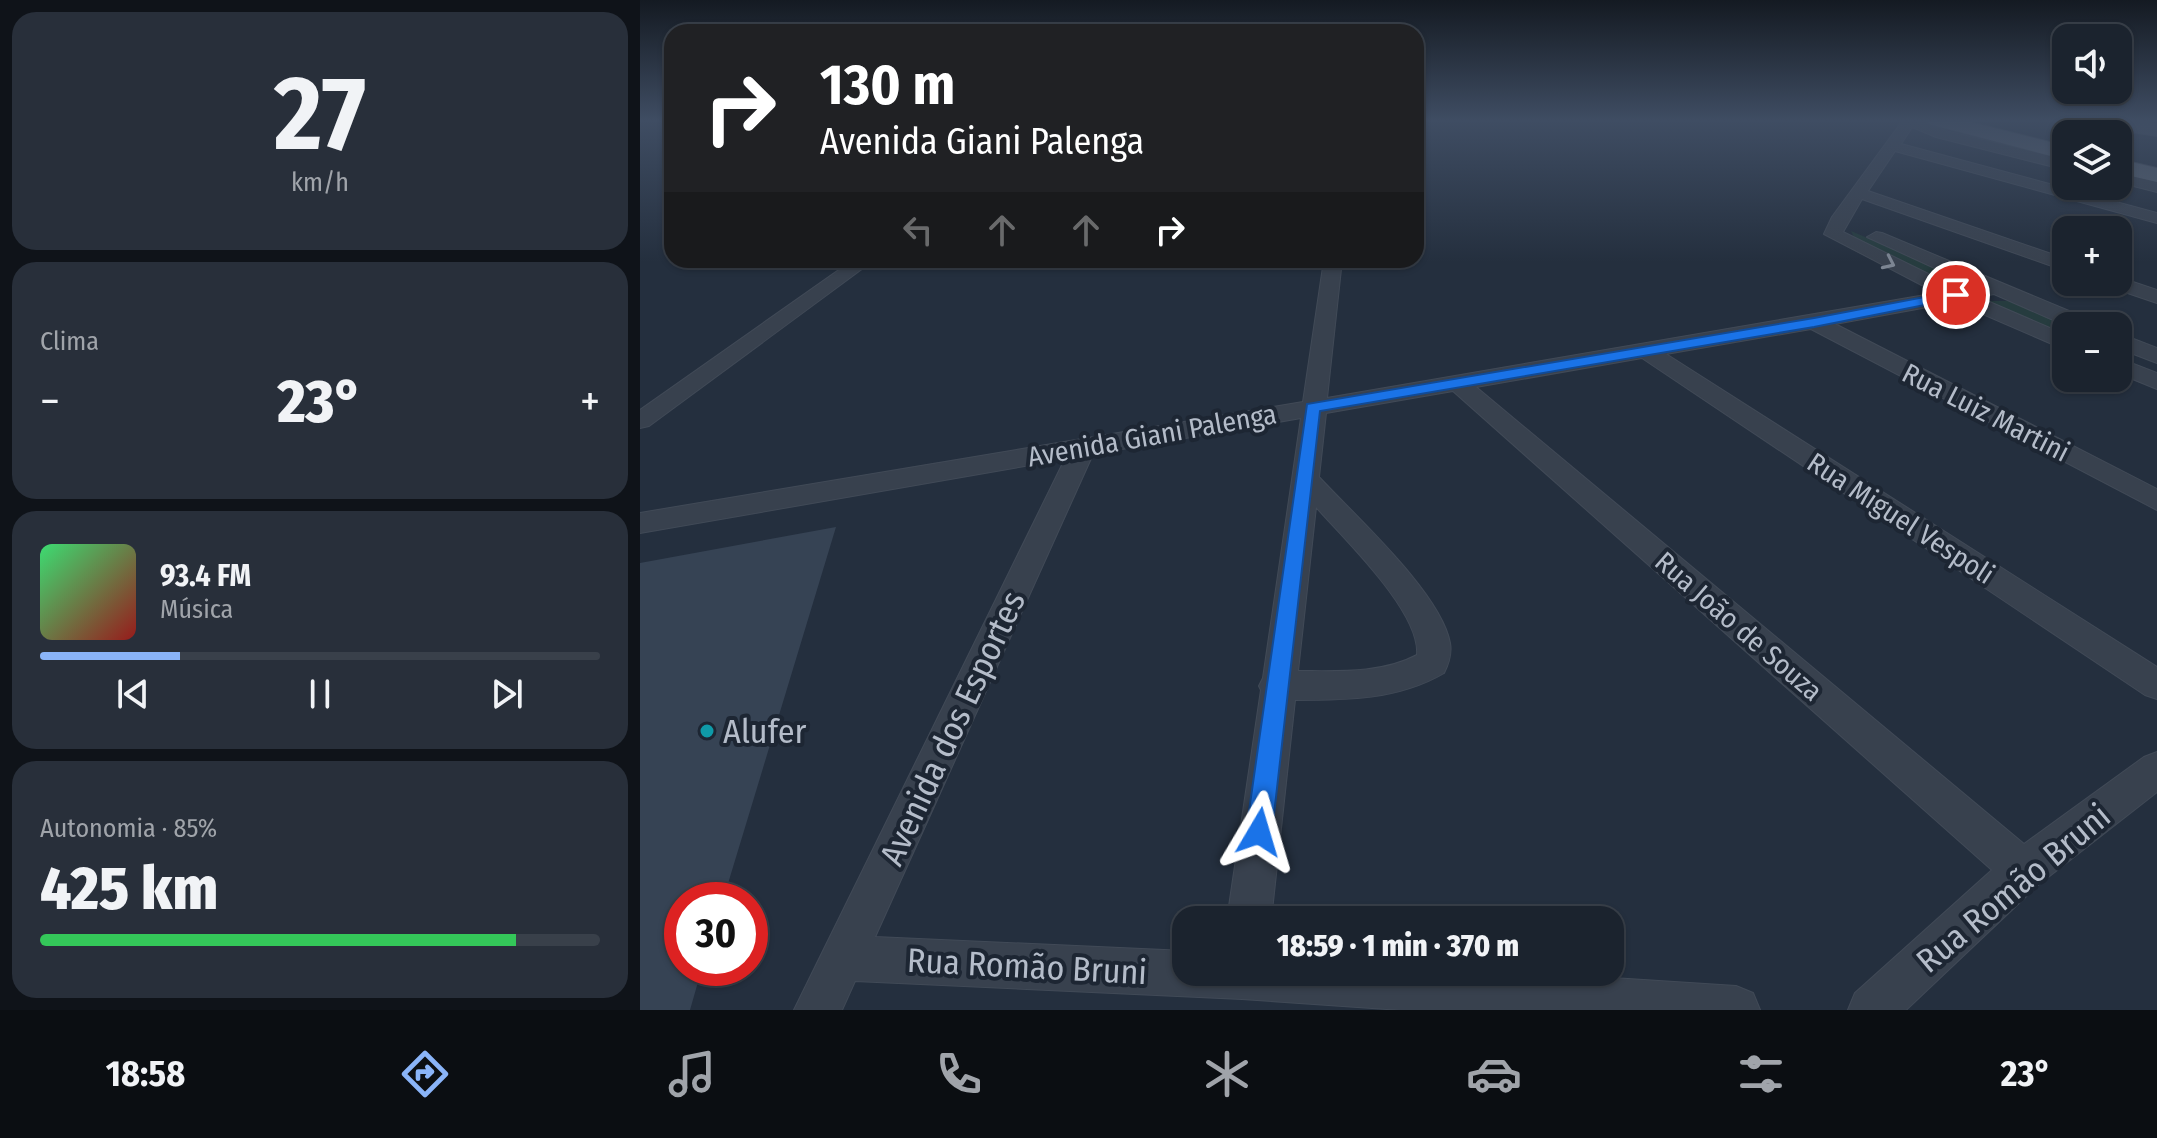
<!DOCTYPE html>
<html lang="pt">
<meta charset="utf-8">
<style>
:root{--surface:#1b232e;--page:#282f3a;--text:#f1f3f6;--muted:#a0a4aa;--line:#39404a;--accent:#8ab4f8}
body{margin:0;font-family:"Fira Sans Condensed",sans-serif;background:var(--page);color:var(--text);height:100vh;display:flex;flex-direction:column;font-size:30px;white-space:nowrap}
*{box-sizing:border-box;margin:0}
p{font-size:26px;color:var(--muted)}
.icon{flex:none;width:44px;height:44px;fill:none;stroke:currentColor;stroke-width:2;stroke-linecap:round;stroke-linejoin:round}
.map{position:relative;flex:1;overflow:hidden}
.details{display:flex;flex-direction:column;gap:12px;padding:12px;background:#0f1319;width:640px}
.details>*{flex:none}
.banner{position:absolute;left:24px;top:24px;width:760px;height:244px;border-radius:24px;box-shadow:0 2px 6px #0004,0 0 0 2px var(--line);background:#202124;color:#fff;overflow:hidden}
.buttons{position:absolute;left:1412px;top:24px;display:grid;gap:16px}
.buttons a{display:grid;place-items:center;width:80px;height:80px;border-radius:16px;background:var(--surface);box-shadow:0 2px 6px #0004,0 0 0 2px var(--line);font-size:40px}
.speed{position:absolute;left:24px;top:882px;display:flex;gap:16px;font-size:40px;font-weight:700;text-align:center}
.speed>*{display:grid;place-content:center;width:104px;height:104px;border-radius:50%;background:var(--surface);box-shadow:0 2px 6px #0004,0 0 0 2px var(--line);line-height:1}
.speed .limit{border:12px solid #d22;background:#fff;color:#111}
.pin{position:absolute;display:grid;place-items:center;width:68px;height:68px;color:#fff;margin:-34px;border:4px solid #fff;border-radius:50%;box-shadow:0 2px 8px #0007}
.me{position:absolute;width:88px;margin:-44px;rotate:7deg;stroke-linejoin:round;filter:drop-shadow(0 0 6px #0008)}
.turn{display:flex;align-items:center;gap:28px;height:168px;padding:0 24px;font-size:36px}
.turn .icon{width:104px;height:104px;stroke-width:2.5}
.turn b{display:block;font-size:56px;line-height:68px}
.lanes{display:flex;align-items:center;height:76px;padding:0 24px;background:#0003;justify-content:center;gap:40px;direction:ltr}
.lanes .off{opacity:.35}
.big{font-size:60px;font-weight:800;line-height:1.1}
.details .card{flex:1;display:flex;flex-direction:column;justify-content:center;gap:12px;min-width:0;padding:0 28px;border-radius:24px;background:var(--page)}
.details .dial{align-items:center;gap:0}
.dial b{font-size:104px;line-height:1}
.song{display:flex;align-items:center;gap:24px}
.cover{width:96px;height:96px;border-radius:12px;background:linear-gradient(135deg,hsl(140 70% 55%),hsl(0 70% 35%))}
.played{height:8px;border-radius:4px;background:linear-gradient(90deg,var(--accent) 25%,var(--line) 25%)}
.keys{display:flex;justify-content:space-around;direction:ltr}
.heat{display:flex;justify-content:space-between;align-items:center;font-size:44px;direction:ltr}
.charge{height:12px;border-radius:6px;background:linear-gradient(90deg,#34c759 85%,var(--line) 0)}
.trip{position:absolute;left:532px;top:906px;width:452px;height:80px;border-radius:24px;background:var(--surface);box-shadow:0 2px 6px #0004,0 0 0 2px var(--line);font-weight:800;line-height:80px;text-align:center}
.tab-bar{display:flex;height:128px;justify-content:space-around;align-items:center;background:#0b0e12;color:var(--muted)}
.tab-bar .icon{width:56px;height:56px}
.tab-bar .current{color:var(--accent)}
.tab-bar b{font-size:36px;color:var(--text)}
main{display:flex;flex:1;min-height:0}
.map>svg:first-child{display:block}
.green{fill:#263c3f}
.building{fill:#364354}
.lines{fill:none;stroke-linecap:round;stroke-linejoin:round}
.minor-casing{stroke:#414a57;stroke-width:2}
.secondary-casing{stroke:#414a57;stroke-width:2}
.primary-casing{stroke:#414a57;stroke-width:2}
.minor{fill:#38414e;fill-rule:evenodd}
.secondary{fill:#465061;fill-rule:evenodd}
.primary{fill:#56606e;fill-rule:evenodd}
.oneway{stroke:#7c8592}
.route{fill:#1a73e8;stroke:#114b97;stroke-width:2}
.culture-dot{fill:#0f9aa8;stroke:#1d2633;stroke-width:3}
.labels{text-anchor:middle;stroke-width:8;stroke-linejoin:round;paint-order:stroke}
.street-label{font-size:28px;fill:#b4bcc9;stroke:#1d2633}
.near-street-label{font-size:34px;fill:#b4bcc9;stroke:#1d2633}
.near-poi-label{font-size:34px;fill:#b4bcc9;stroke:#1d2633;text-anchor:start}
</style>
<main>
<section class="details">
<div class="card dial"><b>27</b><p>km/h</p></div>
<div class="card"><p>Clima</p>
<div class="heat"><a>−</a><b class="big">23°</b><a>+</a></div>
</div>
<div class="card">
<div class="song"><i class="cover"></i><div><b>93.4 FM</b><p>Música</p></div></div>
<div class="played"></div>
<div class="keys"><svg class="icon" aria-label="previous" viewBox="0 0 24 24"><path d="M18 5L8 12l10 7zM5 5v14"/></svg><svg class="icon" aria-label="pause" viewBox="0 0 24 24"><path d="M8 5v14M16 5v14"/></svg><svg class="icon" aria-label="next" viewBox="0 0 24 24"><path d="M6 5l10 7-10 7zM19 5v14"/></svg></div>
</div>
<div class="card"><p>Autonomia · 85%</p><b class="big">425 km</b><div class="charge"></div></div>
</section>
<div class="map">
<svg width="1517" height="1010" viewBox="0 0 1517 1010">
<rect width="100%" height="100%" fill="#242f3e"/>
<!-- green -->
<g class="green">
<polygon points="1211,231 1327,280 1309,282 1217,243"/>
<polygon points="1346,301 1369,301 1428,326 1426,336"/>
</g>
<!-- building -->
<polygon class="building" points="196,527 83,900 42,900 42,968 62,968 50,1010 0,1010 0,563"/>
<g class="lines">
<defs>
<g id="minor">
<path d="M1258 120H1278L1306 131 1426 160V170L1296 137 1272 127 1261 144 1517 213V223L1255 151 1228 191 1426 259V271L1222 199 1203 232 1319 289 1334 286 1227 237 1236 232 1242 233 1453 321 1456 326H1427L1354 294 1338 297 1426 335V350L1315 302 1195 324 1517 489V510L1171 329 1026 354 1517 667V699L1505 695 1002 358 836 387 1384 844 1504 757 1517 752V792L1398 885 1266 1010H1208L1215 993 1352 870 813 391 686 413 679 477C714 515 801 593 810 643 812 654 809 663 804 673 758 700 706 700 655 700L631 920H587L621 690 619 686 623 678 661 418 453 454 235 937 546 951V972H882L1096 986 1113 993 1120 1010H761L602 999 215 981 202 1010H154L425 459 0 533V513L663 402 684 260H702L687 398 1297 293 1184 234 1192 217 1261 123ZM676 507C704 539 781 612 777 655 742 674 696 671 658 671Z"/>
<polygon points="1478,172 1517,182 1517,192 1478,182"/>
<polygon points="213,260 234,260 9,426 0,428 0,410"/>
<polygon points="1478,277 1517,290 1517,303 1467,286 1464,282 1478,282"/>
<polygon points="1478,333 1517,348 1517,363 1478,348"/>
<polygon points="1478,358 1517,373 1517,389 1478,373"/>
</g>
<polygon id="secondary" points="1446,120 1493,120 1517,124 1517,136 1455,126"/>
<g id="primary">
<polygon points="1286,120 1322,120 1426,146 1426,160 1289,124"/>
<polygon points="1478,159 1517,168 1517,182 1478,173"/>
</g>
</defs>
<!-- minor casing -->
<use href="#minor" class="minor-casing"/>
<!-- secondary casing -->
<use href="#secondary" class="secondary-casing"/>
<!-- primary casing -->
<use href="#primary" class="primary-casing"/>
<!-- minor -->
<use href="#minor" class="minor"/>
<!-- secondary -->
<use href="#secondary" class="secondary"/>
<!-- primary -->
<use href="#primary" class="primary"/>
</g>
<!-- one-way arrows -->
<defs><path id="oneway-chevron" d="M-2-3.5L2.5 0L-2 3.5" fill="none" stroke-width="1.6" stroke-linecap="round" stroke-linejoin="round" transform="scale(2)"/></defs>
<use class="oneway" href="#oneway-chevron" transform="translate(1249 263) rotate(25)"/>
<!-- sky -->
<linearGradient id="sky" x2="0" y2="1"><stop stop-color="#141a22"/><stop offset="0.46" stop-color="#3f4d63"/><stop offset="1" stop-color="#3f4d63" stop-opacity="0"/></linearGradient>
<rect width="1517" height="262" fill="url(#sky)"/>
<!-- route -->
<polygon class="route" points="1316,291 1322,295 1320,298 1174,327 680,411 632,832 628,841 619,845 610,841 606,832 667,404 1174,318"/>
<!-- markers -->
<circle class="culture-dot" cx="67" cy="731" r="8"/>
<g class="labels">
<!-- street labels -->
<g class="street-label">
<text transform="translate(1346 412) rotate(27)" y="10">Rua Luiz Martini</text>
<text transform="translate(512 435) rotate(-10)" y="10">Avenida Giani Palenga</text>
<text transform="translate(1261 518) rotate(33)" y="10">Rua Miguel Vespoli</text>
<text transform="translate(1099 626) rotate(41)" y="10">Rua João de Souza</text>
</g>
<!-- near-street labels -->
<g class="near-street-label">
<text transform="translate(312 728) rotate(-65)" y="12">Avenida dos Esportes</text>
<text transform="translate(1373 888) rotate(-40)" y="12">Rua Romão Bruni</text>
<text transform="translate(387 966) rotate(3)" y="12">Rua Romão Bruni</text>
</g>
<!-- near-poi labels -->
<g class="near-poi-label">
<text x="83" y="743">Alufer</text>
</g>
</g>
</svg>
<div class="buttons">
<a><svg class="icon" aria-label="sound" viewBox="0 0 24 24"><path d="M4 9h4l5-4v14l-5-4H4zM17 9q2 3 0 6"/></svg></a>
<a><svg class="icon" aria-label="layers" viewBox="0 0 24 24"><path d="M12 4l9 5-9 5-9-5zM3 14l9 5 9-5"/></svg></a>
<a>+</a>
<a>−</a>
</div>
<div class="speed"><div class="limit">30</div></div>
<div class="pin" style="left:1316px;top:295px;background:#d93025"><svg class="icon" aria-label="arrive" viewBox="0 0 24 24"><path d="M6 21V4h12l-3 4 3 4H6"/></svg></div>
<svg class="me" style="left:619px;top:832px" viewBox="-20 -20 40 40"><path d="M0-17L14 15 0 8-14 15z" fill="#1a73e8" stroke="#fff" stroke-width="4"/></svg>
<div class="trip">18:59 · 1 min · 370 m</div>
<div class="banner">
<div class="turn"><svg class="icon" aria-label="right" viewBox="0 0 24 24"><path d="M7 20v-9h11M14 6l5 5-5 5"/></svg><div><b>130 m</b>Avenida Giani Palenga</div></div>
<div class="lanes"><svg class="icon off" aria-label="left" viewBox="0 0 24 24"><path d="M17 20v-9H6M10 6l-5 5 5 5"/></svg><svg class="icon off" aria-label="ahead" viewBox="0 0 24 24"><path d="M12 20V5M6 11l6-6 6 6"/></svg><svg class="icon off" aria-label="ahead" viewBox="0 0 24 24"><path d="M12 20V5M6 11l6-6 6 6"/></svg><svg class="icon" aria-label="right" viewBox="0 0 24 24"><path d="M7 20v-9h11M14 6l5 5-5 5"/></svg></div>
</div>
</div>
</main>
<nav class="tab-bar">
<b>18:58</b>
<svg class="icon current" aria-label="directions" viewBox="0 0 24 24"><path d="M12 3l9 9-9 9-9-9zM9 14v-3h6M13 9l2 2-2 2"/></svg>
<svg class="icon" aria-label="music" viewBox="0 0 24 24"><path d="M9 18V5l10-2v13"/><circle cx="6" cy="18" r="3"/><circle cx="16" cy="16" r="3"/></svg>
<svg class="icon" aria-label="phone" viewBox="0 0 24 24"><path d="M5 4h4l2 5-3 2q2 4 5 5l2-3 5 2v4C11 20 4 13 5 4z"/></svg>
<svg class="icon" aria-label="climate" viewBox="0 0 24 24"><path d="M12 3v18M4 7l16 10M4 17L20 7"/></svg>
<svg class="icon" aria-label="car" viewBox="0 0 24 24"><path d="M5 17H2v-5l4-1 3-4h7l3 4 3 1v5h-3M9 17h6M6 11h13"/><circle cx="7" cy="17" r="2"/><circle cx="17" cy="17" r="2"/></svg>
<svg class="icon" aria-label="filters" viewBox="0 0 24 24"><path d="M4 7h16M4 17h16"/><circle cx="9" cy="7" r="2"/><circle cx="15" cy="17" r="2"/></svg>
<b>23°</b>
</nav>
